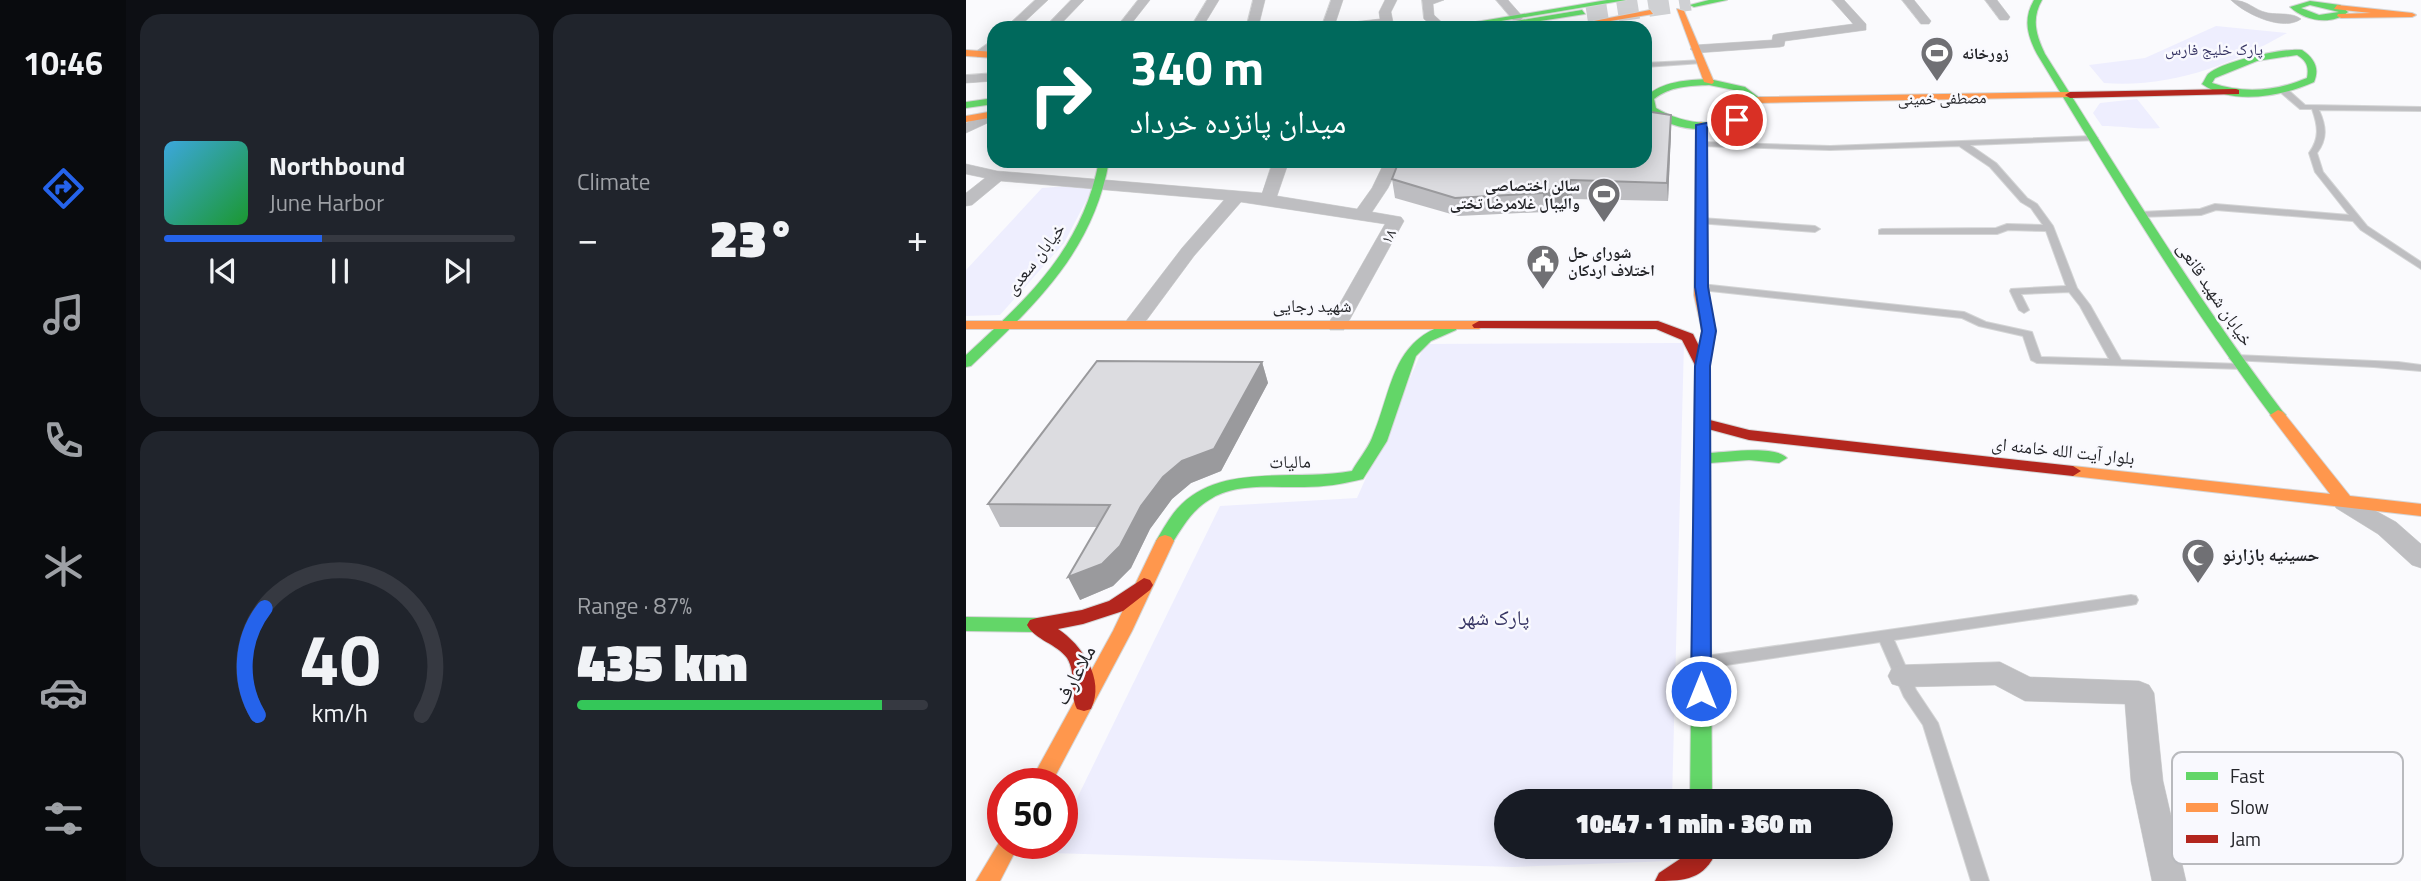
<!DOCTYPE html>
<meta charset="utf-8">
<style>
:root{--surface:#171b24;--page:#20242c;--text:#f1f3f6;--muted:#9ea1a6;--line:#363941;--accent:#2563eb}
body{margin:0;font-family:"Titillium Web","Noto Naskh Arabic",sans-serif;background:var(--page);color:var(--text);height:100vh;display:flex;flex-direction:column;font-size:26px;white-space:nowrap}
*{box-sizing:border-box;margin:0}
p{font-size:23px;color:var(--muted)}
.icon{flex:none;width:38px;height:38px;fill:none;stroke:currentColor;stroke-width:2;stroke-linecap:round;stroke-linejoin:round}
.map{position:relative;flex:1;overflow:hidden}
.details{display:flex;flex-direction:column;gap:14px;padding:14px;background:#0d0f14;width:840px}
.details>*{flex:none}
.banner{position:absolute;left:21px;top:21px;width:665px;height:147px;border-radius:21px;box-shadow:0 4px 18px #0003;background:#00695c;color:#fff;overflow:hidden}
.speed{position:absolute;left:21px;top:768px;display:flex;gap:14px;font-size:35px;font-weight:700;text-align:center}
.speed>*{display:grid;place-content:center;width:91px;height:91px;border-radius:50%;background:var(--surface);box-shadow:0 4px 18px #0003;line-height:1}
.speed .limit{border:10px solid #d22;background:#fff;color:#111}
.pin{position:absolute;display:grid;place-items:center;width:60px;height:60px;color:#fff;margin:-30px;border:4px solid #fff;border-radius:50%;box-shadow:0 2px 7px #0007}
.me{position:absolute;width:77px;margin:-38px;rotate:0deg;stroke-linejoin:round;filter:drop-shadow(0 0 5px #0008)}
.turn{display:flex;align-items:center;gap:24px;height:147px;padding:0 28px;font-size:32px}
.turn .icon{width:91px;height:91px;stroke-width:2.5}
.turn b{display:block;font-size:49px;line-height:60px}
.big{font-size:52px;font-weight:800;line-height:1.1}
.details .tile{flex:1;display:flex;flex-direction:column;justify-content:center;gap:10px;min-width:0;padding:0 24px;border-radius:21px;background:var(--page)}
.details .dial{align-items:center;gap:0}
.dial svg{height:182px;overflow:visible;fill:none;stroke:var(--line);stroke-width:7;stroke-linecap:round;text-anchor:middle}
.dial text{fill:var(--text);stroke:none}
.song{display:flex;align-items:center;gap:21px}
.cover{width:84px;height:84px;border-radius:10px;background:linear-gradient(135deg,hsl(200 70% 55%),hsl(130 70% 35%))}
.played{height:7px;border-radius:4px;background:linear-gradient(90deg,var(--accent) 45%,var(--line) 45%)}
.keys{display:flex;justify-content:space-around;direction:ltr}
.heat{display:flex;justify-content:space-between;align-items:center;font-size:38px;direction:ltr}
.charge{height:10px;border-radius:5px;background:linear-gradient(90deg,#34c759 87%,var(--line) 0)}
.details .tiles{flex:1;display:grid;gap:14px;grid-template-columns:repeat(2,1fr)}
.trip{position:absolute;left:528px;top:789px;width:399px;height:70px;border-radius:35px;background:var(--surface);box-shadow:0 4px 18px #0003;font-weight:800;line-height:70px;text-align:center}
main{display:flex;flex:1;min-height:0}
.tab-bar{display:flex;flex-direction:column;width:126px;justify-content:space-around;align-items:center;background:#090b0e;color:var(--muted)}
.tab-bar .icon{width:49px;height:49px}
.tab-bar .selected{color:var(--accent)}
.tab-bar b{font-size:32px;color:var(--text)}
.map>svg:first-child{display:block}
.green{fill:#eeeefe}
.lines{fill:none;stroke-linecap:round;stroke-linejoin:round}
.primary-tunnel{stroke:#cfd0d3;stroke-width:21;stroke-dasharray:21 10;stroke-linecap:butt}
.lane-casing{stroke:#d4d5d6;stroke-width:2}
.street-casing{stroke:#d4d5d6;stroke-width:1}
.fast-casing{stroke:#d4d5d6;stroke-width:2}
.slow-casing{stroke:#d4d5d6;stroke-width:2}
.jam-casing{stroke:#d4d5d6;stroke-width:2}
.lane{fill:#bebec1;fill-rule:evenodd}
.street{fill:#bebec1;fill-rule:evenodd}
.fast{fill:#63d668;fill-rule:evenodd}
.slow{fill:#ff974d;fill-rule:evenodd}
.jam{fill:#b3261e;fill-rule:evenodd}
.wall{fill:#bdbdc1}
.shaded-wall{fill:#9a9a9d}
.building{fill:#dcdce0;stroke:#9a9a9d;stroke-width:2}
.route{fill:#2563eb;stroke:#184099;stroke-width:2}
.labels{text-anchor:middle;stroke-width:5;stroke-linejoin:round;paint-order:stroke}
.far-park-label{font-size:16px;fill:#363463;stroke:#f9f9fe}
.far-poi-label{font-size:16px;font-weight:bold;fill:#25262a;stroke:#f9f9fe;text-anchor:start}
.far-street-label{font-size:16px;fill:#25262a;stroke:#f9f9fe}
.street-label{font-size:18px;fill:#25262a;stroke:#f9f9fe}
.poi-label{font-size:18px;font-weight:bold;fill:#25262a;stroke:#f9f9fe;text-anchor:start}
.near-park-label{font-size:21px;fill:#363463;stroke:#f9f9fe}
.near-street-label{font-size:21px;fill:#25262a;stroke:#f9f9fe}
.key{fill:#f9f9fe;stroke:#b9babe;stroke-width:2}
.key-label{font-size:19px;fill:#25262a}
</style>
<main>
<nav class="tab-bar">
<b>10:46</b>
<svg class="icon selected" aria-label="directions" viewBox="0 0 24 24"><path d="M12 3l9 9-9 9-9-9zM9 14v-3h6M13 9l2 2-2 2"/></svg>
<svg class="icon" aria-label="music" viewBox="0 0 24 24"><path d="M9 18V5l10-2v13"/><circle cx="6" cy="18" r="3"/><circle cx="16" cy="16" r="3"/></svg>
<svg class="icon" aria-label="phone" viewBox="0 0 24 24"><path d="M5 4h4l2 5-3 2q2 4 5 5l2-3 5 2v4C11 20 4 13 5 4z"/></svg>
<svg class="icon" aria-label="climate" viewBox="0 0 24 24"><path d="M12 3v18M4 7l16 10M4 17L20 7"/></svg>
<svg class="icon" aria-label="car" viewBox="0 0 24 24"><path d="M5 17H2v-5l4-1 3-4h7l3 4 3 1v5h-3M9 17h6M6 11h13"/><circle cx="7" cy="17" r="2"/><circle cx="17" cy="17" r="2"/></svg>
<svg class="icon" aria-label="filters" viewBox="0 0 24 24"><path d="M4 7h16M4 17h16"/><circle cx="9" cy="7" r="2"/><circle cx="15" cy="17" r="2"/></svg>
</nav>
<section class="details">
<div class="tiles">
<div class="tile">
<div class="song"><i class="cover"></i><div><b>Northbound</b><p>June Harbor</p></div></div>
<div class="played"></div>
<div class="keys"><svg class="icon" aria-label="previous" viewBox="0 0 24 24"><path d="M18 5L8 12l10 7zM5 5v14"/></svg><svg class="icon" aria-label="pause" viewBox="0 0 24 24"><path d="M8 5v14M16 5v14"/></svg><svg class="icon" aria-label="next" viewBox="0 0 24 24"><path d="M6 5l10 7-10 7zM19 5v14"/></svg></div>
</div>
<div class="tile"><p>Climate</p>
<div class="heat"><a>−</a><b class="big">23°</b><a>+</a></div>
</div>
<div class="tile dial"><svg viewBox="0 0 100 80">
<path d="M14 69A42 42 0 1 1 86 69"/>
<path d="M14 69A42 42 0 0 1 17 22" stroke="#2563eb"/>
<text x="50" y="56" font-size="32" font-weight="700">40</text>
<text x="50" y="72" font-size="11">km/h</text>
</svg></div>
<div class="tile"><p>Range · 87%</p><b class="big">435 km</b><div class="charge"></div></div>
</div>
</section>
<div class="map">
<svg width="1455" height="881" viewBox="0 0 1455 881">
<rect width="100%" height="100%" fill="#fafafd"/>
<!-- green -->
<g class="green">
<path d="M1250 26 1321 33C1265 65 1205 88 1138 83L1123 65 1179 58Z"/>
<path d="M1171 99 1194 128C1175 130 1157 126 1136 126L1127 113 1134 103Z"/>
<polygon points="129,184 98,243 34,315 0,316 0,270 76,188"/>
<polygon points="718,343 706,801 541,802 541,847 705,847 705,861 547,867 85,853 89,844 96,844 96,829 254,506 391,498 459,344"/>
</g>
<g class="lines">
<!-- primary-tunnel -->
<polyline class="primary-tunnel" points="621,16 724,0"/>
<defs>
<g id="lane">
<polygon points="738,60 738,62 736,63 679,67 679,63"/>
<path d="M1314 88H1320L1339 105 1455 107V111L1353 110C1360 126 1362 138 1351 153L1357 172 1401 226 1455 262V269L1395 230 1387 221 1250 210 1235 215 1172 217 1170 215 1175 212 1234 209 1249 204 1383 215 1349 172 1343 153C1354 138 1352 126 1346 109H1334L1314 92Z"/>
<polygon points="1128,136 1132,138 1131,140 1004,145 1030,163 1061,198 1071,204 1087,226 1111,288 1124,305 1155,360 1274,364 1280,367 1278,369 1071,363 1065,360 1057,336 1013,326 996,318 735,290 730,287 735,284 998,312 1020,322 1066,332 1075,357 1143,359 1114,306 1103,292 1055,294 1063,310 1058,313 1053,310 1044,291 1045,289 1100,286 1080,231 1042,230 1031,234 913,234 913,230 916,229 1030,228 1041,224 1077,225 1065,208 1055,202 1024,167 993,146 864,150 735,146 731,144 735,142 864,146"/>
<polygon points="735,218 849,226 854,229 849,232 732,223 730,221"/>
<polygon points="1269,355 1432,362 1455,365 1455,371 1408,367 1265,360 1263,358 1265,356"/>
<polygon points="1165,595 1170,596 1172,600 1170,604 1165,605 928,640 950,690 972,723 1023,881 1005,881 957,725 938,697 914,642 740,668 735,666 732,662 735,658 740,656"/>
</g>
<g id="street">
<polygon points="69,0 82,0 52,28 39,28"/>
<polygon points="105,0 118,0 91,28 78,28"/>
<polygon points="172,0 184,0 162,28 150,28"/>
<polygon points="241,0 253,0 236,28 224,28"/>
<polygon points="287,0 299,0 292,28 280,28"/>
<path d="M365 0H377L369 24 414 19 413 12 419 0H431L425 12 427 22C413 32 373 28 355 28Z"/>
<polygon points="456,0 478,0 467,4 468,15 482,28 469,28 458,19"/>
<polygon points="530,0 542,0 557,17 555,20 547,20"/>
<polygon points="866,0 878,0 900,24 900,30 819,41 818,46 814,47 730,53 724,49 730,45 806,40 807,35 811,34 887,24"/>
<polygon points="936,0 948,0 965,21 963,24 955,24"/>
<polygon points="1019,0 1031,0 1044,17 1042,20 1034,20"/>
<path d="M1265 0C1283 0 1287 10 1302 13 1313 15 1326 12 1335 19 1317 32 1279 14 1265 0Z"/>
<polygon points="28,39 28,50 21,57 11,57 11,51"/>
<polygon points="28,73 28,81 0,83 0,75"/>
<polygon points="28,111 28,120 0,133 0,123"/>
<polygon points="307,161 323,161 311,196 391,209 406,188 419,161 435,161 422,188 406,212 435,217 438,221 378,330 364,330 361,326 419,224 275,202 228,256 174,329 160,329 157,325 160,321 216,248 258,200 35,181 6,205 0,206 0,193 19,178 0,174 0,164 31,171 296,193"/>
<polygon points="1379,494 1430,522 1455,544 1455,568 1446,565 1412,534 1370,508 1367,502 1370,496"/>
<polygon points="1034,662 1064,677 1173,681 1183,685 1188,693 1197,781 1220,881 1186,881 1165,781 1159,704 1059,701 1029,685 936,687 926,684 922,676 926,668 936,665"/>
</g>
<g id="fast">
<polygon points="641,0 660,0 494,28 474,28"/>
<polygon points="743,0 761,0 728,7 724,5"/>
<path d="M1068 0H1076C1065 19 1070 35 1079 54 1156 176 1230 298 1317 412L1320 415 1317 418H1307C1220 302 1146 178 1071 54 1061 35 1057 19 1068 0Z"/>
<path d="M1344 1 1374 5 1382 12C1366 26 1339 21 1324 7ZM1344 5 1373 12 1353 15 1335 8Z"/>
<polygon points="616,10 619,14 528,28 508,28"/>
<path d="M1336 50C1348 58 1354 68 1348 82 1317 96 1267 106 1236 84 1237 83 1241 75 1242 74 1257 61 1316 48 1336 50ZM1331 55C1341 61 1343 67 1341 78 1310 91 1278 94 1246 83L1249 78 1291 61Z"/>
<path d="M743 79 779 87 796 100C770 135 713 139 680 109L679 97C697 81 720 80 743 79ZM743 85 773 91 786 101C762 131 720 126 690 108L688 99C704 86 724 86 743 85Z"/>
<polygon points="28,98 28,104 0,108 0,102"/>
<path d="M133 161H143C127 252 69 305 5 366L0 367V355C63 297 116 249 133 161Z"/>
<path d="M485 323 490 324 492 327 490 330 465 341 450 356 421 441 397 479C377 484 358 487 338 487 307 488 270 482 243 500 225 511 216 528 205 545H193L190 541C196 531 203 518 211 509 253 461 330 482 386 471 392 460 401 450 406 438 427 389 425 339 485 323Z"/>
<path d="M736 427 744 432V453C762 452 809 445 821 458L813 463 783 460 744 463 746 802H724L728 432Z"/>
<polygon points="0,617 71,618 78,620 81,625 78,630 71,632 0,631"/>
</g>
<g id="slow">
<polygon points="1371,5 1446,13 1450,15 1446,17 1375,18 1371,16 1372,14 1405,13 1368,9"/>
<polygon points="711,9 718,11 748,82 746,84 738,82"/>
<polygon points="684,10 687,14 632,23 628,21"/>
<polygon points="0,50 28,52 28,58 0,56"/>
<polygon points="1104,92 1109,95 1107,97 791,103 786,100 791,97"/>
<polygon points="28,111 28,117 0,122 0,116"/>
<polygon points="735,122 740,125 742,295 750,331 743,366 744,432 736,437 728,432 729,366 736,331 728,295 730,125"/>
<polygon points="0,321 513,321 520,325 513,329 0,329"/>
<polygon points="1312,410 1317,412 1384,496 1455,504 1455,516 1107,476 1099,471 1107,466 1364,494 1304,415"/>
<polygon points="199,535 205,537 208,541 166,631 85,784 63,784 147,631 190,541 193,537"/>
<polygon points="37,836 37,844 53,844 34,881 10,881"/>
</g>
<g id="jam">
<polygon points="1270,89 1273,90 1273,94 1104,98 1099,95 1104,92"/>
<polygon points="513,321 692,321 727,334 743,366 736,370 731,369 716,340 690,329 508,328 506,325"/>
<polygon points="736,418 783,430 1107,466 1115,471 1107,476 783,440 731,426 728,423"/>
<path d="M178 578 184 580 187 585 184 590 157 611 117 624 92 629C115 644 140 679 125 709L118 711 111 709C103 693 111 674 101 658 91 644 69 640 61 625L64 620 71 618 116 610 143 601Z"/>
<path d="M732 847 744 848 748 856C736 881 713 881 689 881L693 873Z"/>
</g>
</defs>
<!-- lane casing -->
<use href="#lane" class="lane-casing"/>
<!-- street casing -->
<use href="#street" class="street-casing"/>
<!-- fast casing -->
<use href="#fast" class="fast-casing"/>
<!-- slow casing -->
<use href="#slow" class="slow-casing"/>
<!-- jam casing -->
<use href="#jam" class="jam-casing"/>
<!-- lane -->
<use href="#lane" class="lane"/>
<!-- street -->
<use href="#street" class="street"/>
<!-- fast -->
<use href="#fast" class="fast"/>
<!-- slow -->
<use href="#slow" class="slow"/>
<!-- jam -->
<use href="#jam" class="jam"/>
</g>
<!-- wall -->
<g class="wall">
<polygon points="705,132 702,201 606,199 579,212 492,216 429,198 426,179"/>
<polygon points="296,362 302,383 255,471 225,483 206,499 184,529 165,568 147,586 114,600 131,527 34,527 22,504"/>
</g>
<!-- shaded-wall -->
<g class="shaded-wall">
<polygon points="705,115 705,132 702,201 701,183"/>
<polygon points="605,180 606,199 579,212 577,193"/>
<polygon points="296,362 302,383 255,471 225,483 206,499 184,529 165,568 147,586 114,600 102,577 175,506 197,477"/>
</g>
<!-- building -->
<g class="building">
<polygon points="679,111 705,115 701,183 605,180 577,193 489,198 426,179 433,161 679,161"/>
<polygon points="131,361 296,362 248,449 216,461 197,477 175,506 154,546 136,564 102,577 144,505 22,504"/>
</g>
<!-- route -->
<polygon class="route" points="771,117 776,120 775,122 741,127 742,287 750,331 744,366 745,691 742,697 735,699 728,697 725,691 729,366 736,331 729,287 730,125"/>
<!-- icons -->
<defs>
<symbol id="stadium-pin" viewBox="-11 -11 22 30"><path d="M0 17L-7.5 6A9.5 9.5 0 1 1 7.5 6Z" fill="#707074" stroke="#f9f9fe"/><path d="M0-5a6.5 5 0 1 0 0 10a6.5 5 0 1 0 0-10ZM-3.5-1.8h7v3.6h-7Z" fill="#fff"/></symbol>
<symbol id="civic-pin" viewBox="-11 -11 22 30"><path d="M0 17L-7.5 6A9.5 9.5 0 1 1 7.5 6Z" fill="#707074" stroke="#f9f9fe"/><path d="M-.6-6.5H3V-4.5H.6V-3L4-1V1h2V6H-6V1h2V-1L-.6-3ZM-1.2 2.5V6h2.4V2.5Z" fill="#fff"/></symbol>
<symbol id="mosque-pin" viewBox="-11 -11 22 30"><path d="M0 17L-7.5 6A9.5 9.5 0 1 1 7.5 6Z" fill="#707074" stroke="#f9f9fe"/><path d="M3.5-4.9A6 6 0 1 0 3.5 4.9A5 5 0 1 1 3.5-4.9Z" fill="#fff"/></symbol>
</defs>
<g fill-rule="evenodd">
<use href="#stadium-pin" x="952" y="34" width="38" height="52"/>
<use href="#stadium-pin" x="619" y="175" width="38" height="52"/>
<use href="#civic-pin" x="558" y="242" width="38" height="52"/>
<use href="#mosque-pin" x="1213" y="536" width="38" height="52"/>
</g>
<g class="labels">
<!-- far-park labels -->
<g class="far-park-label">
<text x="1248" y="55">پارک خلیج فارس</text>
</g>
<!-- far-poi labels -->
<g class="far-poi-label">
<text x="996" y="59">زورخانه</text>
<text x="614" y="191" text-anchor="end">سالن اختصاصی<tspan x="614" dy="18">والیبال غلامرضا تختی</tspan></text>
<text x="602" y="258">شورای حل<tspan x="602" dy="18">اختلاف اردکان</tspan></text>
</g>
<!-- far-street labels -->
<g class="far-street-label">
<text transform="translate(976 98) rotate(-1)" y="6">مصطفی خمینی</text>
<text transform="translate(422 236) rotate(-61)" y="6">۱۸</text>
</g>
<!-- street labels -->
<g class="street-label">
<text transform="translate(69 259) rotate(-52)" y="6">خیابان سعدی</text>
<text transform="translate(1249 294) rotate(56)" y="6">خیابان شهید قانعی</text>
<text x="346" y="312">شهید رجایی</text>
<text transform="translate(1097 451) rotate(6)" y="6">بلوار آیت الله خامنه ای</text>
<text transform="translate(324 462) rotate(-1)" y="6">مالیات</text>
</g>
<!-- poi labels -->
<g class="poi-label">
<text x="1256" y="561">حسینیه بازارنو</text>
</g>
<!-- near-park labels -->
<g class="near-park-label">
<text x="528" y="625">پارک شهر</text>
</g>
<!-- near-street labels -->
<g class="near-street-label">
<text transform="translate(109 675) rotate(-62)" y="7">ملاعارف</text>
</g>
</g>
<!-- legend -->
<rect x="1206" y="752" width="231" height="112" rx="10" class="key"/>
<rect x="1220" y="772" width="32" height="8" fill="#63d668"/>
<rect x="1220" y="803" width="32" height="9" fill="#ff974d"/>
<rect x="1220" y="835" width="32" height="8" fill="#b3261e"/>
<g class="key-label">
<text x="1264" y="783">Fast</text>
<text x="1264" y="814">Slow</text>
<text x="1264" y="846">Jam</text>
</g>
</svg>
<div class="speed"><div class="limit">50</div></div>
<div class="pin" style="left:771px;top:120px;background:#d93025"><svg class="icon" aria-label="arrive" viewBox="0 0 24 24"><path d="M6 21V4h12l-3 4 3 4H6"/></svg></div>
<svg class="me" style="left:735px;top:691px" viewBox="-20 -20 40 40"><circle r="17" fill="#2563eb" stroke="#fff" stroke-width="3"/><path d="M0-11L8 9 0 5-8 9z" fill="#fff"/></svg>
<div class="trip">10:47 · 1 min · 360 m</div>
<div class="banner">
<div class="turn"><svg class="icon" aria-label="right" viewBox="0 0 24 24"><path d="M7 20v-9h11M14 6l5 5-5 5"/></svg><div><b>340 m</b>میدان پانزده خرداد</div></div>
</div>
</div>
</main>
